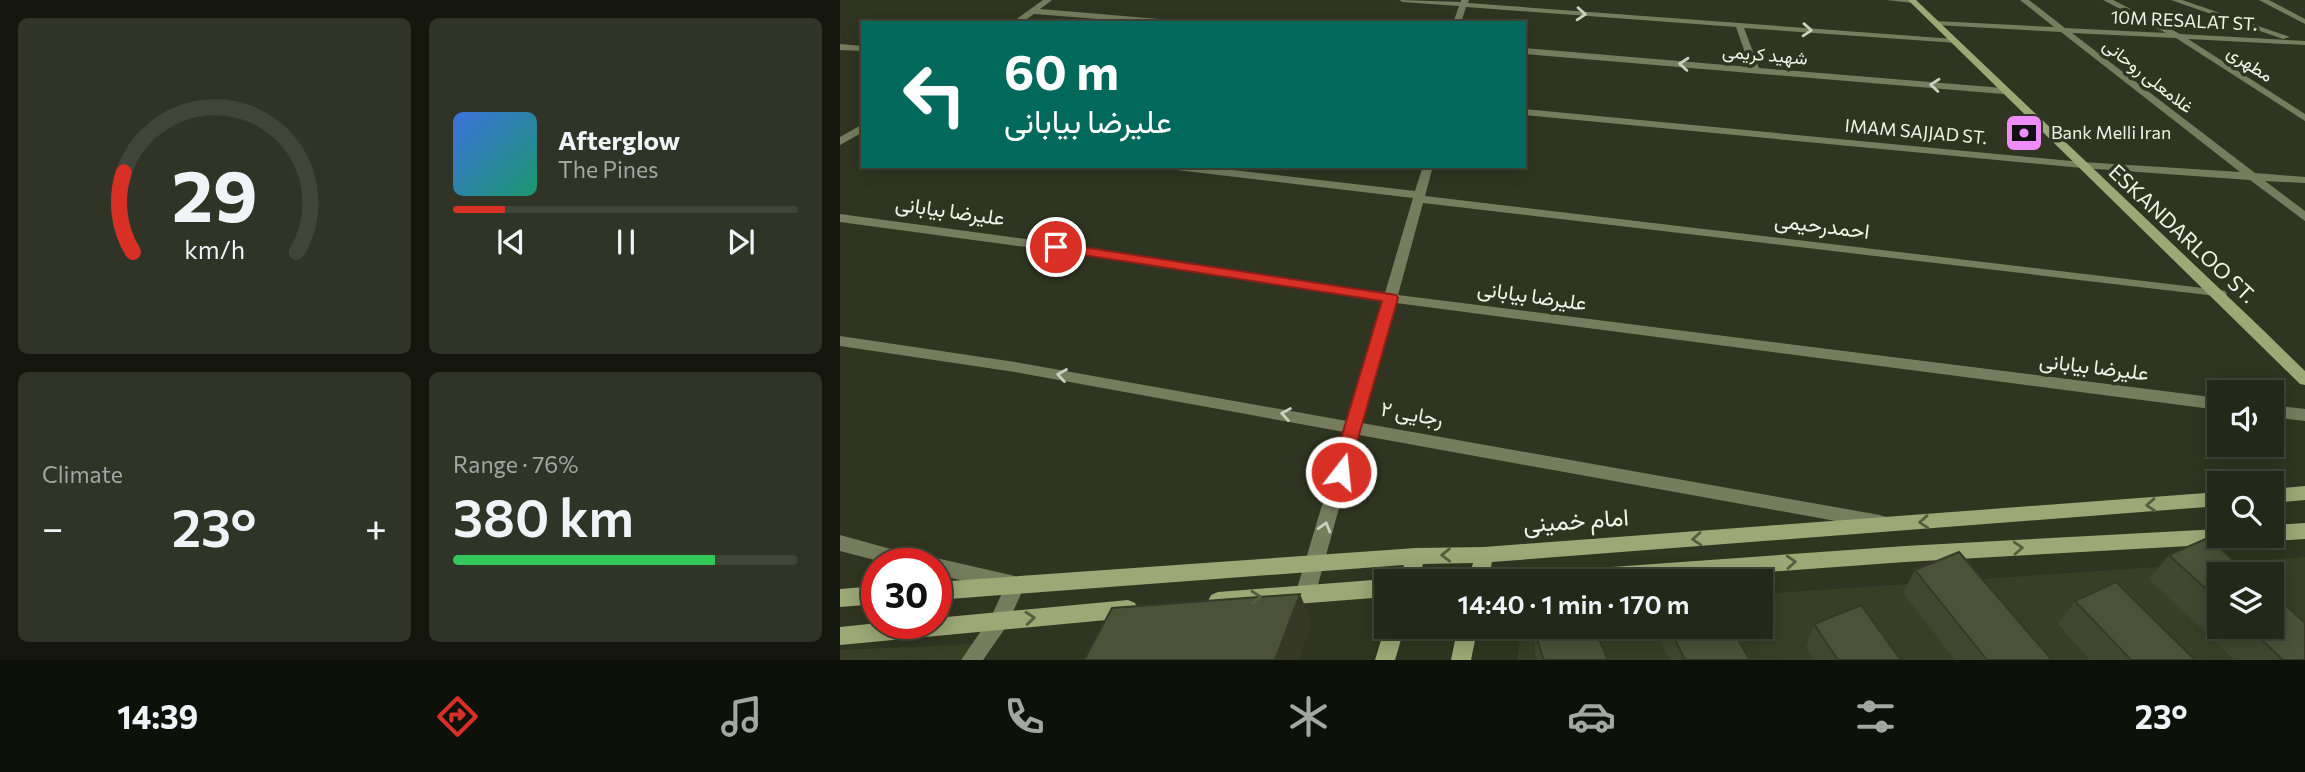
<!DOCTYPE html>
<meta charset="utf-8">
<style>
:root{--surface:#242819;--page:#303426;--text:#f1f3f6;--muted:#a3a6a2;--line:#414438;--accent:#d93025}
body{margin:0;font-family:Commissioner,Vazirmatn,sans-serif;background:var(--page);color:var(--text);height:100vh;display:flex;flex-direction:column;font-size:26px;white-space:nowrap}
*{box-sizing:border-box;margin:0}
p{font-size:23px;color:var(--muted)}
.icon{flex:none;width:38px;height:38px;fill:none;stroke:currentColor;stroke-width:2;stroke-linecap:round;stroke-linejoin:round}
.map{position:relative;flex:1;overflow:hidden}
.side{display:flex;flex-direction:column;gap:18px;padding:18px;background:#14160e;width:840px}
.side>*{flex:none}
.hud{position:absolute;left:21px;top:21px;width:665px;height:147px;border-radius:0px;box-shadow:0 4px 18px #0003,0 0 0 2px var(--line);background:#00695c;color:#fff;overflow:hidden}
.fabs{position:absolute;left:1367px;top:380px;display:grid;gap:14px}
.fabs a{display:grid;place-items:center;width:77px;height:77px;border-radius:0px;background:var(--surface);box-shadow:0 4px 18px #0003,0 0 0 2px var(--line);font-size:35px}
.speed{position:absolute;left:21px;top:548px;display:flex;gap:14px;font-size:35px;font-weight:700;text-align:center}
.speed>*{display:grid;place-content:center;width:91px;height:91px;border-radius:50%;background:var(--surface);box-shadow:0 4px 18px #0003,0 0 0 2px var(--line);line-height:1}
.speed .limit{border:10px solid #d22;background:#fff;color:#111}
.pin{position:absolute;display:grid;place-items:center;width:60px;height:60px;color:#fff;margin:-30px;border:4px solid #fff;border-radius:50%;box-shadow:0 2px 7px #0007}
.me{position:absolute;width:77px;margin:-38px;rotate:16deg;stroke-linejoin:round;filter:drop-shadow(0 0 5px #0008)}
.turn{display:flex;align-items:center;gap:24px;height:147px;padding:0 28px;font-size:32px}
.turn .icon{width:91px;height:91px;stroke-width:2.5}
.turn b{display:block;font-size:49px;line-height:60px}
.big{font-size:52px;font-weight:600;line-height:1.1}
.side .card{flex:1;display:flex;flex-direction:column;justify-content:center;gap:10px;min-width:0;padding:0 24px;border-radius:10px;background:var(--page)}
.side .dial{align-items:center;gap:0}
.dial svg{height:182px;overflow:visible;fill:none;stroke:var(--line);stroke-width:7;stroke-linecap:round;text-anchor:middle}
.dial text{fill:var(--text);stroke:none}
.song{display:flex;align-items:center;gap:21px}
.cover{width:84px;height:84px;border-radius:10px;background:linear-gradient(135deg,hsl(220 70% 55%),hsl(160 70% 35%))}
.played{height:7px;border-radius:4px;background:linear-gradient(90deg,var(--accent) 15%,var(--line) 15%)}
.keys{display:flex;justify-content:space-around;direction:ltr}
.heat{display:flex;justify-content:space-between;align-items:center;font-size:38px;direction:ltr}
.charge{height:10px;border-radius:5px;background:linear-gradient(90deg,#34c759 76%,var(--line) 0)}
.side .tiles{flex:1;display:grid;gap:18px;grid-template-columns:repeat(2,1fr)}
.trip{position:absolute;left:534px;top:569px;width:399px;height:70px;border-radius:0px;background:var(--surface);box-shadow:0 4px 18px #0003,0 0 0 2px var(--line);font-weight:600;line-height:70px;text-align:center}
.menu{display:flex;height:112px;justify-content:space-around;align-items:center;background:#0e100a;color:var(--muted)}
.menu .icon{width:49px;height:49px}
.menu .selected{color:var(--accent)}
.menu b{font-size:32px;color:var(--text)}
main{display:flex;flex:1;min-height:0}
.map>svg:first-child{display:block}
.built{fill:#393f24;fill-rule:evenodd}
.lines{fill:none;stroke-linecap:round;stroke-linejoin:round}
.street{fill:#767d5e;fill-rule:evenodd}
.secondary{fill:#9ca876;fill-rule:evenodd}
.wall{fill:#41472f}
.shaded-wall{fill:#353926}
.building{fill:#4c5237;stroke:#353926;stroke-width:2}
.oneway{stroke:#cbd0be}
.oneway2{stroke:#565d3f}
.route{fill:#d93025;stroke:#8d1f18;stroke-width:2}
.labels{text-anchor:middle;stroke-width:7;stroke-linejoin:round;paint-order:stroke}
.far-street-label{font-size:18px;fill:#f0f3e7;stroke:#303521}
.far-poi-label{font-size:18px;fill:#f0f3e7;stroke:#303521;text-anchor:start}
.street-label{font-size:21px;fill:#f0f3e7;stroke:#303521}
.near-street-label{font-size:24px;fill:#f0f3e7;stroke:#303521}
</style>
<main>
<section class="side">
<div class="tiles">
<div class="card dial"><svg viewBox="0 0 100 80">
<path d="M14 69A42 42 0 1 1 86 69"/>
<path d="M14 69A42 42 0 0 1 10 34" stroke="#d93025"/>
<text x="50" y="56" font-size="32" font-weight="700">29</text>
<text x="50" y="72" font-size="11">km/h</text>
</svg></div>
<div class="card">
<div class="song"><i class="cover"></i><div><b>Afterglow</b><p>The Pines</p></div></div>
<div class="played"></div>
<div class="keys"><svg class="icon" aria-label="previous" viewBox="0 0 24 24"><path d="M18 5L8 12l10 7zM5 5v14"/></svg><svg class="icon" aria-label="pause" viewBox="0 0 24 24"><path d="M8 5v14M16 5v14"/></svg><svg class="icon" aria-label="next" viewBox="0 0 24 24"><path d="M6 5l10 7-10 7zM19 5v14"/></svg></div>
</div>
<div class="card"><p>Climate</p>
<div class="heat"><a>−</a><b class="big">23°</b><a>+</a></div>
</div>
<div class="card"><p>Range · 76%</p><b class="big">380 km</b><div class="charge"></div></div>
</div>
</section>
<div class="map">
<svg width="1465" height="660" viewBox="0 0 1465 660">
<rect width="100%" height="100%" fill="#303521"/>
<!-- built -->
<g class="built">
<path d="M1465 557V660H677L682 627 920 626 921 594ZM1379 574H1432V626H1379Z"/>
<polygon points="132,644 120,660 0,660 0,650"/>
</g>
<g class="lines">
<!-- street -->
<g class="street">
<polygon points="203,0 212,0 200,9 343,21 347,23 310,23 194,14 181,23 171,23"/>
<polygon points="559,0 621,2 621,0 629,0 628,3 1114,39 1117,39 1117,43 904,28 919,68 1163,88 1168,91 1163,94 684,54 684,48 910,67 896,27 626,7 621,23 613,23 619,6 563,2"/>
<polygon points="1047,0 1076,0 1077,1 1073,3"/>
<polygon points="1180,0 1189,0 1225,28 1326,33 1263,0 1273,0 1340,34 1465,41 1465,45 1348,39 1465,114 1465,121 1336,38 1232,33 1415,173 1465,177 1465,183 1425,181 1465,211 1465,221 1410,180 1242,168 684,115 684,109 1242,162 1400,172 1221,32 1096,25 1092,23 1096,21 1214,27"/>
<polygon points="1331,0 1342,0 1450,37 1443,39"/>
<polygon points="1419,0 1429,0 1465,19 1465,24"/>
<polygon points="0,44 23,46 23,51 0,50"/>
<polygon points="23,124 23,132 0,145 0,137"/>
<polygon points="323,166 358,166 575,191 583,166 593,166 585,196 1380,290 1385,291 1387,294 1385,297 583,203 558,295 1379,398 1379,410 556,303 522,423 1040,515 1046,517 1049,522 1046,527 1040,529 519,435 476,592 473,598 466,601 459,598 456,592 504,432 175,372 0,346 0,336 175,362 507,421 543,301 216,251 0,222 0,214 216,243 545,293 573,198 328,169"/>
<polygon points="1432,405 1465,409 1465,421 1432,417"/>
<polygon points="0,535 91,560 96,558 175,576 182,579 185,585 166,627 143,660 121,660 152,615 163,591 96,574 96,564 50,564 0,551"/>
</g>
<!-- secondary -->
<g class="secondary">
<polygon points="1068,0 1076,0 1422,329 1465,371 1465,385 1460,384"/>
<polygon points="1465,486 1465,500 1432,503 1432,489"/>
<polygon points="1379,492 1379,506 652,562 648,581 628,581 633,563 583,564 578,581 558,581 564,565 96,600 96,582 576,548 644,547"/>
<polygon points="1465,523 1465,539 1432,541 1424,536 1432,536 1432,525"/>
<polygon points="1379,529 1379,536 1394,536 1391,541 1385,544 1065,562 803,581 677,581 680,575 687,573 1065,546"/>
<polygon points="546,579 550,581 546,581 546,597 378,610 371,607 368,601 371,595 378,592"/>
<polygon points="37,586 37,604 0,607 0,589"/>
<polygon points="288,600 295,603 298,609 295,615 288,618 0,645 0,627 38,623 96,623 96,618"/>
<polygon points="546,624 546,626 565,626 555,660 535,660"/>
<polygon points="618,626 638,626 631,660 611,660"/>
</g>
</g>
<!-- wall -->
<g class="wall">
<polygon points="1329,555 1379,574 1379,626 1432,626 1465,660 1394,660 1309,579"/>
<polygon points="1075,570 1212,660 1115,660 1063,593"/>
<polygon points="1235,601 1355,660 1250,660 1218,624"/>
<polygon points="974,624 1061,660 974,660 966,647"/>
<polygon points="824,626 890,626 910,660 830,660 821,642"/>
<polygon points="694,631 768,660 697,660 695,654"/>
</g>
<!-- shaded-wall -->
<polygon class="shaded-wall" points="460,594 472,623 459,660 435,660"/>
<!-- building -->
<g class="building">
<polygon points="1368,538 1409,574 1379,574 1379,601 1329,555"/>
<polygon points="1119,552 1212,660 1147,660 1075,570"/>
<polygon points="1276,582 1355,660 1291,660 1235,601"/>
<polygon points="1432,593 1465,623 1465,660 1443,660 1407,626 1432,626"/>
<polygon points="460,594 435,660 244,660 272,608"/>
<polygon points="1021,605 1061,660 998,660 974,624"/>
<polygon points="707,626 753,626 768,660 704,660 694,631"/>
<polygon points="828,626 890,626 910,660 845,660"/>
</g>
<!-- one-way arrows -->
<defs><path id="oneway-chevron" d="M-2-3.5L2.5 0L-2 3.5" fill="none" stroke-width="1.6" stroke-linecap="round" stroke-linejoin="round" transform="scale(1.75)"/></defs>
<g class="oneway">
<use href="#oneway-chevron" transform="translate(741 14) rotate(4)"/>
<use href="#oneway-chevron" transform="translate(967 30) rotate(4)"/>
<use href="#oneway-chevron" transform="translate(844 64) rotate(-175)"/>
<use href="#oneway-chevron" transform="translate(1095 85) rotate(-175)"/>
<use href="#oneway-chevron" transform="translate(222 375) rotate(-170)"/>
<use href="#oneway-chevron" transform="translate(446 414) rotate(-170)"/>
<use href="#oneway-chevron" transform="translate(485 527) rotate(-74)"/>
</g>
<g class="oneway2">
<use href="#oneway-chevron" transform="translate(1311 505) rotate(176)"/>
<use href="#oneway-chevron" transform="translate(1084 522) rotate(176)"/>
<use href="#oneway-chevron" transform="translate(857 539) rotate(176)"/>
<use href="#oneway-chevron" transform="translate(1178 548) rotate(-3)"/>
<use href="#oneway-chevron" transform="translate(606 555) rotate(179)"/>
<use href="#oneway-chevron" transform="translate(951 562) rotate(-4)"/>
<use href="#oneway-chevron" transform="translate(416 597) rotate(-5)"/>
<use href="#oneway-chevron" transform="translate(190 618) rotate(-5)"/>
</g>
<!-- route -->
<polygon class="route" points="216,243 556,295 558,298 507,477 501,479 494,477 491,472 542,301 211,250 211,244"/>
<!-- icons -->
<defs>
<symbol id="bank-square" viewBox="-11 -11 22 22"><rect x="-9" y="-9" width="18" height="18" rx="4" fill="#ee8cf8" stroke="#303521"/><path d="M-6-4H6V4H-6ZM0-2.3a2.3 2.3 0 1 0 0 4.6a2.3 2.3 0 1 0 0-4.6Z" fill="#111"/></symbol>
</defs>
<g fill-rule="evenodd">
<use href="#bank-square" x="1162" y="111" width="44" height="44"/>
</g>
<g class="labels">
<!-- far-street labels -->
<g class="far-street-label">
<text transform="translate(1344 21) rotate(3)" y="6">10M RESALAT ST.</text>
<text transform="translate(925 55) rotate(5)" y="6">شهید کریمی</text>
<text transform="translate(1410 64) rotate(33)" y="6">مطهری</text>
<text transform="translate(1308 76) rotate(38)" y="6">غلامعلی روحانی</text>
<text transform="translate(1076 132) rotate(5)" y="6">IMAM SAJJAD ST.</text>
</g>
<!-- far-poi labels -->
<g class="far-poi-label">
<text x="1211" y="139">Bank Melli Iran</text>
</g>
<!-- street labels -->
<g class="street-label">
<text transform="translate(110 211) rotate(8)" y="7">علیرضا بیابانی</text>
<text transform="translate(982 226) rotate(7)" y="7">احمدرحیمی</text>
<text transform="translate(1342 234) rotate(43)" y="7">ESKANDARLOO ST.</text>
<text transform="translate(692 296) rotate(8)" y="7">علیرضا بیابانی</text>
<text transform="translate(1254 367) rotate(7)" y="7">علیرضا بیابانی</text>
<text transform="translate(572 414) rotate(10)" y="7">رجایی ۲</text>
</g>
<!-- near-street labels -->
<g class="near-street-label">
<text transform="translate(736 521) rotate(-4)" y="8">امام خمینی</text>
</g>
</g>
</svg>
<div class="fabs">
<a><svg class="icon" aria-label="sound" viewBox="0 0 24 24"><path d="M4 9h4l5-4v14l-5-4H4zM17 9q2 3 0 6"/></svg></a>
<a><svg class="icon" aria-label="search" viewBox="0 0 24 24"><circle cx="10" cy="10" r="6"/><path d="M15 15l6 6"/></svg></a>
<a><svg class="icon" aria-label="layers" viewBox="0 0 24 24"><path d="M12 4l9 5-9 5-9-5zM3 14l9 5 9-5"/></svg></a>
</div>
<div class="speed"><div class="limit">30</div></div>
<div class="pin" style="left:216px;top:247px;background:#d93025"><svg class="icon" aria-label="arrive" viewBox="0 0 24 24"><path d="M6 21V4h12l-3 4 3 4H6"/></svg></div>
<svg class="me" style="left:501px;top:472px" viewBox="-20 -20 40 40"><circle r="17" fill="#d93025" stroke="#fff" stroke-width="3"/><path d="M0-11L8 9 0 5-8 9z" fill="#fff"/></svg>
<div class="trip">14:40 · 1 min · 170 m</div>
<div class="hud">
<div class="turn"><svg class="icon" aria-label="left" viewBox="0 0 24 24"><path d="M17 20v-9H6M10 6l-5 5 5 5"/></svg><div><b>60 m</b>علیرضا بیابانی</div></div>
</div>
</div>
</main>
<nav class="menu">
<b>14:39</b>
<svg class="icon selected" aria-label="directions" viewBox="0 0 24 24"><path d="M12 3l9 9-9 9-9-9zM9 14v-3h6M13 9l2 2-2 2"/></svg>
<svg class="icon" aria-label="music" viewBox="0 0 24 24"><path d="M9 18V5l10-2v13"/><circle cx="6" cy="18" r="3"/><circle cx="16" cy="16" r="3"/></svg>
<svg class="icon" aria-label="phone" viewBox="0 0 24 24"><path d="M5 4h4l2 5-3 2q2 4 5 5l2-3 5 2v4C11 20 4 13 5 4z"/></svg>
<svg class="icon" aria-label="climate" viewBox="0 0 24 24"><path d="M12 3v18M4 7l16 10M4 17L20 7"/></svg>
<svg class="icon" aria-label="car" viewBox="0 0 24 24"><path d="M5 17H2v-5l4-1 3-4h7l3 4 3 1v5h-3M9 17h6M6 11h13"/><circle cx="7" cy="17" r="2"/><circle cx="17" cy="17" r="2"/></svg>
<svg class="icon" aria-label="filters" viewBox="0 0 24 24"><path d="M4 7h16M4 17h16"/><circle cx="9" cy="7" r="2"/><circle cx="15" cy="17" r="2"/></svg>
<b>23°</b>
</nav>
